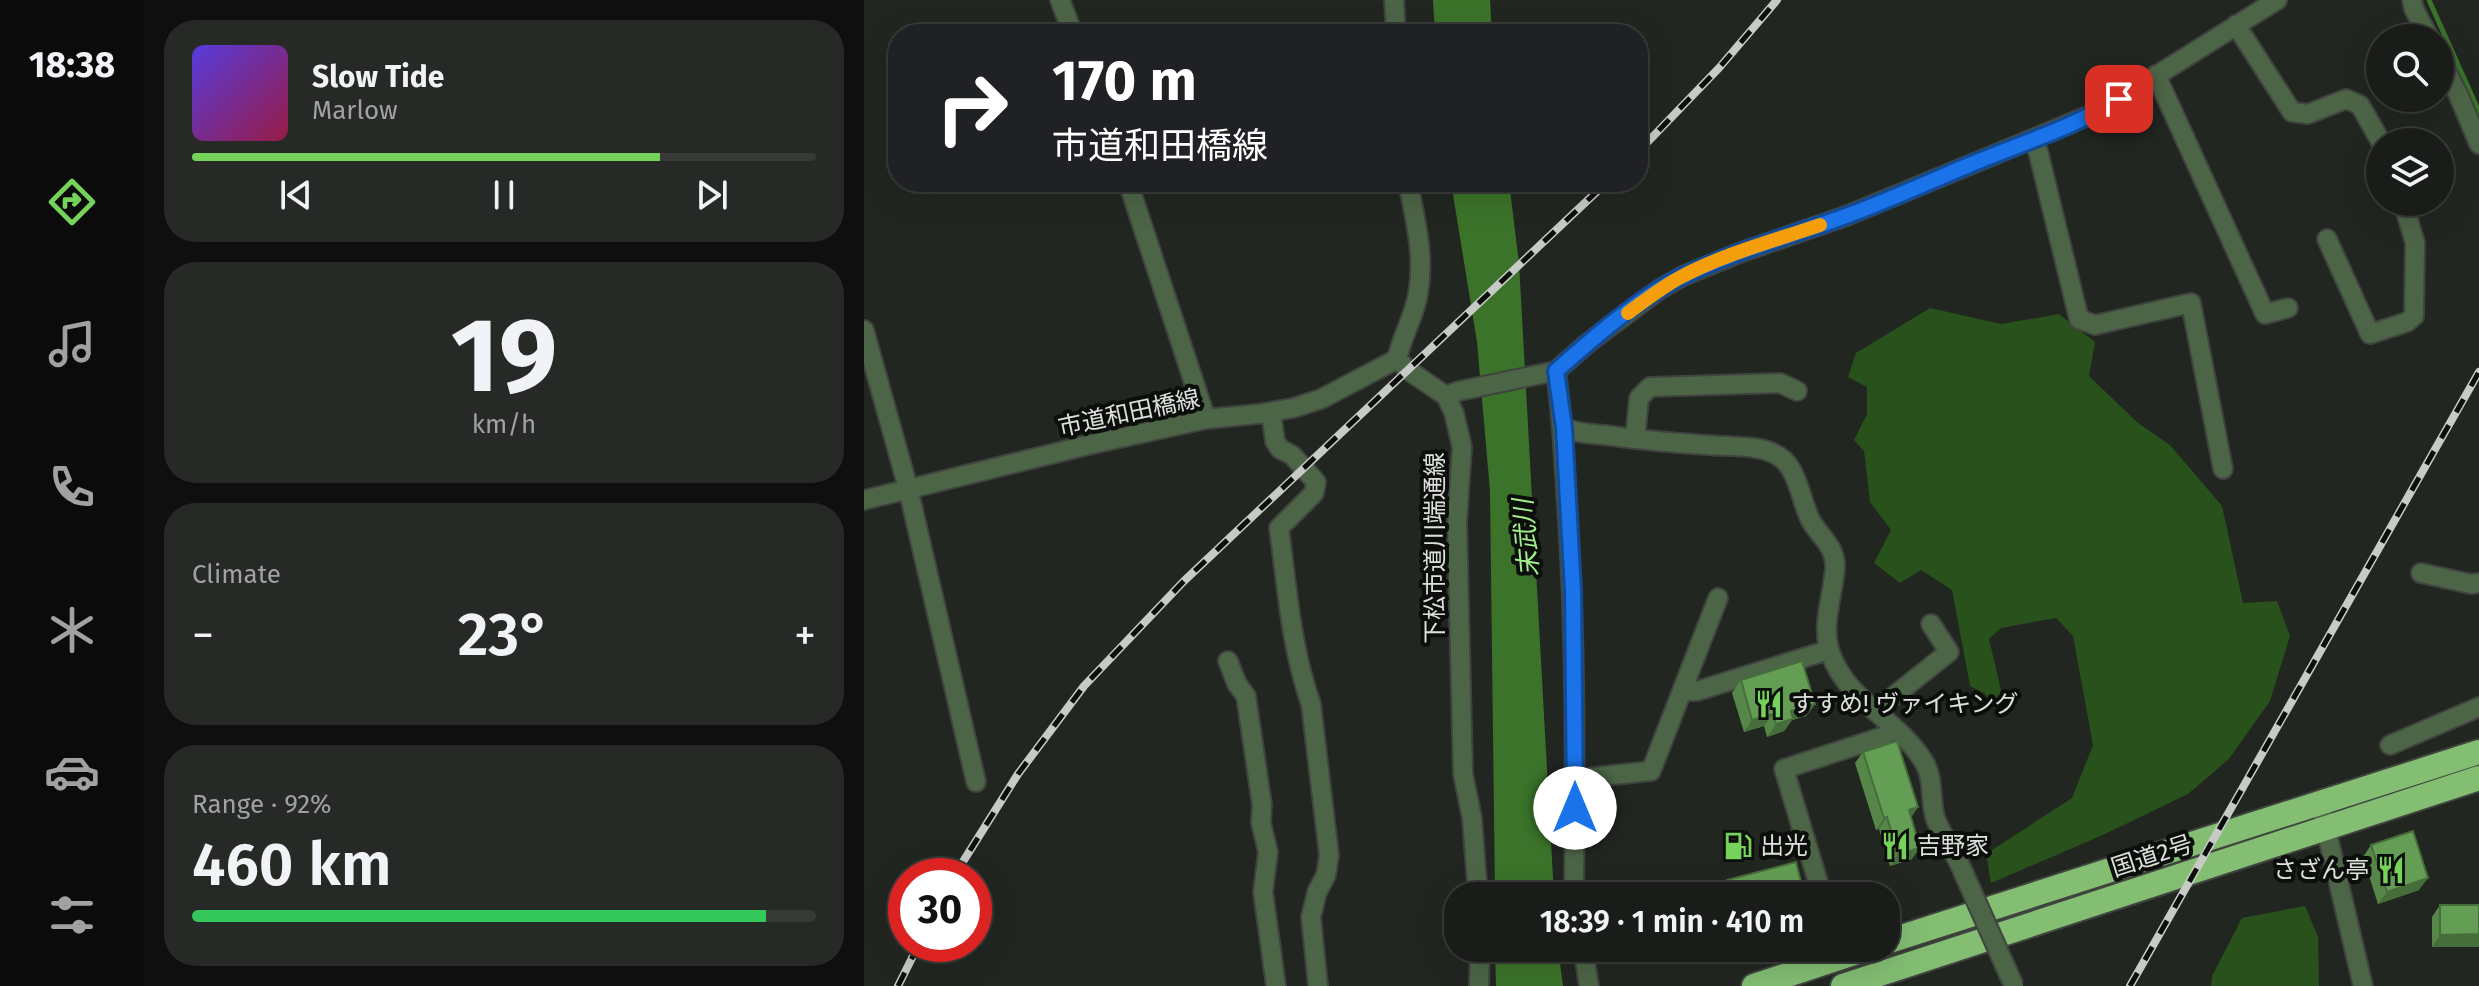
<!DOCTYPE html>
<meta charset="utf-8">
<style>
:root{--surface:#1a1c19;--page:#272926;--text:#f1f3f6;--muted:#9fa1a2;--line:#383a38;--accent:#75d25a}
body{margin:0;font-family:"Fira Sans","Noto Sans JP",sans-serif;background:var(--page);color:var(--text);height:100vh;display:flex;flex-direction:column;font-size:30px;white-space:nowrap}
*{box-sizing:border-box;margin:0}
p{font-size:26px;color:var(--muted)}
.icon{flex:none;width:44px;height:44px;fill:none;stroke:currentColor;stroke-width:2;stroke-linecap:round;stroke-linejoin:round}
.map{position:relative;flex:1;overflow:hidden}
.panel{display:flex;flex-direction:column;gap:20px;padding:20px;background:#0e0f0e;width:720px}
.panel>*{flex:none}
.guide{position:absolute;left:24px;top:24px;width:760px;height:168px;border-radius:32px;box-shadow:0 8px 32px #0002,0 0 0 2px var(--line);background:#202124;color:#fff;overflow:hidden}
.fabs{position:absolute;left:1502px;top:24px;display:grid;gap:16px}
.fabs a{display:grid;place-items:center;width:88px;height:88px;border-radius:50%;background:var(--surface);box-shadow:0 8px 32px #0002,0 0 0 2px var(--line);font-size:40px}
.speed{position:absolute;left:24px;top:858px;display:flex;gap:16px;font-size:40px;font-weight:700;text-align:center}
.speed>*{display:grid;place-content:center;width:104px;height:104px;border-radius:50%;background:var(--surface);box-shadow:0 8px 32px #0002,0 0 0 2px var(--line);line-height:1}
.speed .limit{border:12px solid #d22;background:#fff;color:#111}
.pin{position:absolute;display:grid;place-items:center;width:68px;height:68px;color:#fff;margin:-34px;border-radius:16px;box-shadow:0 4px 12px #0006}
.me{position:absolute;width:88px;margin:-44px;rotate:0deg;stroke-linejoin:round;filter:drop-shadow(0 0 6px #0008)}
.turn{display:flex;align-items:center;gap:28px;height:168px;padding:0 32px;font-size:36px}
.turn .icon{width:104px;height:104px;stroke-width:2.5}
.turn b{display:block;font-size:56px;line-height:68px}
.big{font-size:60px;font-weight:600;line-height:1.1}
.panel .card{flex:1;display:flex;flex-direction:column;justify-content:center;gap:12px;min-width:0;padding:0 28px;border-radius:32px;background:var(--page)}
.panel .dial{align-items:center;gap:0}
.dial b{font-size:104px;line-height:1}
.song{display:flex;align-items:center;gap:24px}
.cover{width:96px;height:96px;border-radius:12px;background:linear-gradient(135deg,hsl(250 70% 55%),hsl(340 70% 35%))}
.played{height:8px;border-radius:4px;background:linear-gradient(90deg,var(--accent) 75%,var(--line) 75%)}
.keys{display:flex;justify-content:space-around;direction:ltr}
.heat{display:flex;justify-content:space-between;align-items:center;font-size:44px;direction:ltr}
.charge{height:12px;border-radius:6px;background:linear-gradient(90deg,#34c759 92%,var(--line) 0)}
.trip{position:absolute;left:580px;top:882px;width:456px;height:80px;border-radius:32px;background:var(--surface);box-shadow:0 8px 32px #0002,0 0 0 2px var(--line);font-weight:600;line-height:80px;text-align:center}
main{display:flex;flex:1;min-height:0}
.menu{display:flex;flex-direction:column;width:144px;justify-content:space-around;align-items:center;background:#0a0b0a;color:var(--muted)}
.menu .icon{width:56px;height:56px}
.menu .active{color:var(--accent)}
.menu b{font-size:36px;color:var(--text)}
.map>svg:first-child{display:block}
.green{fill:#28511b}
.water{fill:#3b732a}
.lines{fill:none;stroke-linecap:round;stroke-linejoin:round}
.stream{stroke:#3b732a;stroke-width:5}
.minor-casing{stroke:#40443f;stroke-width:22}
.highway-casing{stroke:#40443f;stroke-width:28}
.minor{stroke:#4d6547;stroke-width:18}
.highway{stroke:#83be73;stroke-width:24}
.rail-casing{stroke:#c7cac6;stroke-width:8}
.rail{stroke:#0c0e0c;stroke-width:5;stroke-dasharray:15;stroke-linecap:butt}
.minor-bridge-casing{stroke:#40443f;stroke-width:22;stroke-linecap:butt}
.minor-bridge{stroke:#4d6547;stroke-width:18}
.wall{fill:#568748}
.shaded-wall{fill:#466e3b}
.building{fill:#649d54;stroke:#466e3b;stroke-width:2}
.route-casing{stroke:#114b97;stroke-width:20}
.route{stroke:#1a73e8;stroke-width:14}
.slow{stroke:#f59e0b;stroke-width:14}
.labels{text-anchor:middle;stroke-width:8;stroke-linejoin:round;paint-order:stroke}
.street-label{font-size:24px;fill:#dde0dc;stroke:#0c0e0c}
.poi-label{font-size:24px;fill:#dde0dc;stroke:#0c0e0c;text-anchor:start}
.water-label{font-size:26px;font-style:italic;fill:#a2ef8d;stroke:#0c0e0c}
</style>
<main>
<nav class="menu">
<b>18:38</b>
<svg class="icon active" aria-label="directions" viewBox="0 0 24 24"><path d="M12 3l9 9-9 9-9-9zM9 14v-3h6M13 9l2 2-2 2"/></svg>
<svg class="icon" aria-label="music" viewBox="0 0 24 24"><path d="M9 18V5l10-2v13"/><circle cx="6" cy="18" r="3"/><circle cx="16" cy="16" r="3"/></svg>
<svg class="icon" aria-label="phone" viewBox="0 0 24 24"><path d="M5 4h4l2 5-3 2q2 4 5 5l2-3 5 2v4C11 20 4 13 5 4z"/></svg>
<svg class="icon" aria-label="climate" viewBox="0 0 24 24"><path d="M12 3v18M4 7l16 10M4 17L20 7"/></svg>
<svg class="icon" aria-label="car" viewBox="0 0 24 24"><path d="M5 17H2v-5l4-1 3-4h7l3 4 3 1v5h-3M9 17h6M6 11h13"/><circle cx="7" cy="17" r="2"/><circle cx="17" cy="17" r="2"/></svg>
<svg class="icon" aria-label="filters" viewBox="0 0 24 24"><path d="M4 7h16M4 17h16"/><circle cx="9" cy="7" r="2"/><circle cx="15" cy="17" r="2"/></svg>
</nav>
<section class="panel">
<div class="card">
<div class="song"><i class="cover"></i><div><b>Slow Tide</b><p>Marlow</p></div></div>
<div class="played"></div>
<div class="keys"><svg class="icon" aria-label="previous" viewBox="0 0 24 24"><path d="M18 5L8 12l10 7zM5 5v14"/></svg><svg class="icon" aria-label="pause" viewBox="0 0 24 24"><path d="M8 5v14M16 5v14"/></svg><svg class="icon" aria-label="next" viewBox="0 0 24 24"><path d="M6 5l10 7-10 7zM19 5v14"/></svg></div>
</div>
<div class="card dial"><b>19</b><p>km/h</p></div>
<div class="card"><p>Climate</p>
<div class="heat"><a>−</a><b class="big">23°</b><a>+</a></div>
</div>
<div class="card"><p>Range · 92%</p><b class="big">460 km</b><div class="charge"></div></div>
</section>
<div class="map">
<svg width="1615" height="986" viewBox="0 0 1615 986">
<rect width="100%" height="100%" fill="#222621"/>
<!-- green -->
<g class="green">
<polygon points="1066,308 1137,324 1195,314 1231,342 1225,376 1274,423 1306,445 1358,506 1379,603 1413,601 1426,636 1406,701 1365,759 1324,794 1241,834 1127,883 1122,854 1208,798 1229,745 1209,636 1192,618 1137,628 1125,639 1137,690 1138,718 1120,693 1106,686 1088,590 1057,570 1036,583 1010,563 1027,530 1006,502 1000,451 990,440 1003,414 1003,387 984,377 992,353"/>
<polygon points="1441,906 1454,937 1455,986 1347,986 1348,976 1378,918"/>
</g>
<!-- water -->
<g class="water">
<polygon points="569,0 626,0 628,34 571,34"/>
<polygon points="587,182 645,182 655,263 690,896 631,896 626,491 613,342"/>
<polygon points="631,948 694,948 699,986 632,986"/>
</g>
<g class="lines">
<!-- stream -->
<polyline class="stream" points="1565,0 1615,112"/>
<defs>
<g id="minor">
<polyline points="196,0 209,34"/>
<polyline points="530,0 532,34"/>
<polyline points="1548,0 1550,9 1565,38"/>
<polyline points="1372,25 1428,112 1444,114 1482,99 1496,105 1517,142"/>
<polyline points="1576,59 1594,94 1615,144"/>
<polyline points="1292,75 1401,314 1424,308"/>
<polyline points="1168,140 1174,151 1215,319 1231,325 1327,303 1359,469"/>
<polyline points="264,182 342,419"/>
<path d="M544 182C551 219 561 256 554 294 550 317 538 336 533 359L544 370 582 396 590 413 598 447 593 523 599 774 608 818 614 896"/>
<polyline points="1463,239 1506,334 1543,322 1550,316 1551,243 1539,202"/>
<polyline points="0,330 44,488 112,782"/>
<path d="M692 371C698 415 700 460 703 505 712 635 711 765 710 896"/>
<polyline points="582,396 595,391 692,371 724,343 796,289 819,276 875,253 982,216 1236,111 1413,0"/>
<path d="M407 412 411 441 416 449 428 455 452 482 450 493 415 528C423 587 427 648 447 704L465 855 462 875 453 892 447 917 454 986"/>
<path d="M700 428C713 433 727 434 741 435 776 440 810 443 844 445 866 447 897 444 916 457 934 469 937 502 947 521 957 538 972 547 971 568 969 595 957 626 966 652 982 701 1035 720 1060 762 1071 780 1065 801 1072 820 1080 840 1093 855 1100 874"/>
<polyline points="771,439 775,398 786,387 916,383 933,391"/>
<polyline points="0,500 224,445 342,419 394,414 429,408 457,399 533,359"/>
<polyline points="1557,573 1607,584 1615,583"/>
<polyline points="364,661 373,684 382,696 398,805 397,823 404,852 399,892 412,986"/>
<polyline points="819,691 833,691 965,650"/>
<polyline points="1011,711 1085,652 1067,624"/>
<polyline points="1526,745 1615,707"/>
<polyline points="711,779 787,771 854,598"/>
<polyline points="1456,803 1499,986"/>
<polyline points="954,882 920,769 1021,736 1029,727"/>
<polyline points="719,948 725,986"/>
<polyline points="615,986 616,948"/>
</g>
<g id="highway">
<polyline points="1022,942 1615,752"/>
<polyline points="890,986 1005,948"/>
<polyline points="979,986 1615,778"/>
</g>
</defs>
<!-- minor casing -->
<use href="#minor" class="minor-casing"/>
<!-- highway casing -->
<use href="#highway" class="highway-casing"/>
<!-- minor -->
<use href="#minor" class="minor"/>
<!-- highway -->
<use href="#highway" class="highway"/>
<defs>
<g id="rail">
<polyline points="774,152 855,68 913,0"/>
<polyline points="90,876 154,774 220,686 320,581 743,182"/>
<polyline points="34,986 55,944"/>
<polyline points="1266,986 1615,372"/>
</g>
</defs>
<!-- rail casing -->
<use href="#rail" class="rail-casing"/>
<!-- rail -->
<use href="#rail" class="rail"/>
<defs>
<polyline id="minor-bridge" points="1100,874 1150,986"/>
</defs>
<!-- minor-bridge casing -->
<use href="#minor-bridge" class="minor-bridge-casing"/>
<!-- minor-bridge -->
<use href="#minor-bridge" class="minor-bridge"/>
</g>
<!-- wall -->
<g class="wall">
<polygon points="877,680 951,704 942,716 928,720 920,731 903,737 900,726 880,732 868,693"/>
<polygon points="999,752 1054,807 1047,817 1048,859 1026,866 1015,829 1012,830 991,763"/>
<polygon points="1507,845 1555,890 1514,904 1499,857"/>
<polygon points="863,880 937,882 928,895 923,896 856,896 855,892"/>
<polygon points="1576,905 1615,905 1568,947 1568,917"/>
</g>
<!-- shaded-wall -->
<g class="shaded-wall">
<polygon points="951,704 942,716 928,720 920,731 903,737 912,724 927,711"/>
<polygon points="909,714 900,726 880,732 888,720"/>
<polygon points="1054,807 1046,819 1045,810"/>
<polygon points="1023,817 1015,829 1012,830 1020,818"/>
<polygon points="1056,848 1048,859 1026,866 1034,854"/>
<polygon points="1564,878 1555,890 1514,904 1523,892"/>
<polygon points="937,882 928,895 923,896 885,896"/>
<polygon points="1615,934 1615,947 1568,947 1576,935"/>
</g>
<!-- building -->
<g class="building">
<polygon points="938,661 951,704 927,711 929,719 912,724 909,714 888,720 877,680"/>
<polygon points="1033,741 1054,807 1045,810 1056,848 1034,854 1023,817 1020,818 999,752"/>
<polygon points="1549,831 1564,878 1523,892 1507,845"/>
<polygon points="932,862 937,882 885,896 868,896 863,880"/>
<polygon points="1576,905 1615,905 1615,934 1576,935"/>
</g>
<g class="lines">
<defs>
<path id="route" d="M711 808 709 591 700 428 692 371C727 340 777 296 819 276 866 253 918 238 968 221 1018 204 1066 181 1115 161 1162 142 1212 126 1255 99"/>
</defs>
<!-- route casing -->
<use href="#route" class="route-casing"/>
<!-- route -->
<use href="#route" class="route"/>
<!-- slow -->
<path class="slow" d="M764 313C780 301 797 288 815 278 859 254 910 241 956 225"/>
</g>
<!-- icons -->
<defs>
<symbol id="restaurant-bare" viewBox="-9 -9 18 18"><path d="M-5-6h1v4h1v-4h1v4h1v-4h1v5L-1.5 .5V6h-2V.5L-5-1ZM5-6V6H3V1.5H1.5Q1.5-4 5-6Z" fill="#75d25a" stroke="#0c0e0c" stroke-width="2.5" paint-order="stroke"/></symbol>
<symbol id="fuel-bare" viewBox="-9 -9 18 18"><path d="M-5.5-6h7V0h2V4h1.3V-2.5L3-4.5l.8-.8L6-3V5H2.5V1h-1V6h-7ZM-4.2-4.7v3.2H.2V-4.7Z" fill="#75d25a" stroke="#0c0e0c" stroke-width="2.5" paint-order="stroke"/></symbol>
</defs>
<g fill-rule="evenodd">
<use href="#restaurant-bare" x="885" y="684" width="40" height="40"/>
<use href="#fuel-bare" x="854" y="826" width="40" height="40"/>
<use href="#restaurant-bare" x="1011" y="826" width="40" height="40"/>
<use href="#restaurant-bare" x="1507" y="850" width="40" height="40"/>
</g>
<g class="labels">
<!-- street labels -->
<g class="street-label">
<text transform="translate(265 413) rotate(-12)" y="8">市道和田橋線</text>
<text transform="translate(571 548) rotate(-90)" y="8">下松市道川端通線</text>
<text transform="translate(1288 856) rotate(-18)" y="8">国道2号</text>
</g>
<!-- poi labels -->
<g class="poi-label">
<text x="927" y="712">すすめ! ヴァイキング</text>
<text x="896" y="854">出光</text>
<text x="1053" y="854">吉野家</text>
<text x="1505" y="878" text-anchor="end">さざん亭</text>
</g>
<!-- water labels -->
<g class="water-label">
<text transform="translate(662 538) rotate(-95)" y="9">末武川</text>
</g>
</g>
</svg>
<div class="fabs">
<a><svg class="icon" aria-label="search" viewBox="0 0 24 24"><circle cx="10" cy="10" r="6"/><path d="M15 15l6 6"/></svg></a>
<a><svg class="icon" aria-label="layers" viewBox="0 0 24 24"><path d="M12 4l9 5-9 5-9-5zM3 14l9 5 9-5"/></svg></a>
</div>
<div class="speed"><div class="limit">30</div></div>
<div class="pin" style="left:1255px;top:99px;background:#d93025"><svg class="icon" aria-label="arrive" viewBox="0 0 24 24"><path d="M6 21V4h12l-3 4 3 4H6"/></svg></div>
<svg class="me" style="left:711px;top:808px" viewBox="-20 -20 40 40"><circle r="19" fill="#fff"/><path d="M0-13L10 11 0 6-10 11z" fill="#1a73e8"/></svg>
<div class="trip">18:39 · 1 min · 410 m</div>
<div class="guide">
<div class="turn"><svg class="icon" aria-label="right" viewBox="0 0 24 24"><path d="M7 20v-9h11M14 6l5 5-5 5"/></svg><div><b>170 m</b>市道和田橋線</div></div>
</div>
</div>
</main>
